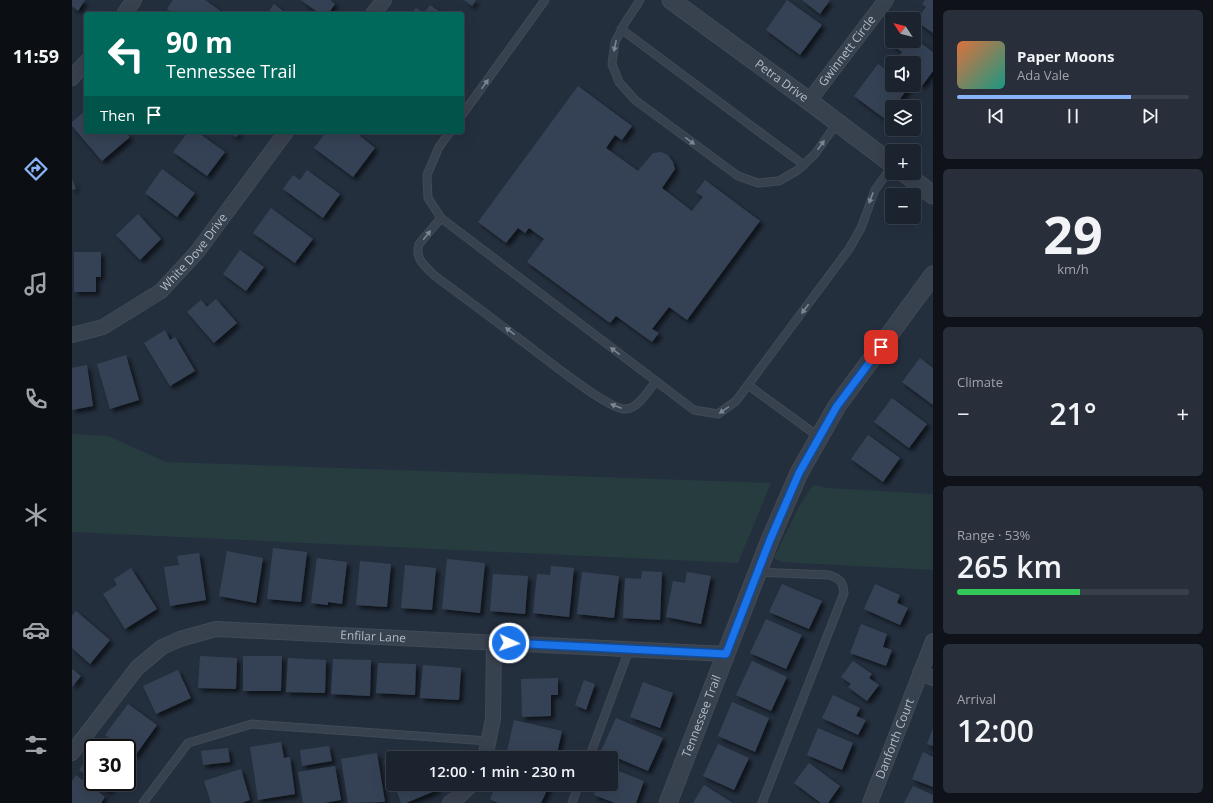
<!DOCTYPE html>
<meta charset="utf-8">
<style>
:root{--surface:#1b232e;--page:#282f3a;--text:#f1f3f6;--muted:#a0a4aa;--line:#39404a;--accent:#8ab4f8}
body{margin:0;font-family:"Open Sans",sans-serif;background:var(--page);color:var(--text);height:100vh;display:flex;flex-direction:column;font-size:15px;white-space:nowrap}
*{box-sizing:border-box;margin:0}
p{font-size:13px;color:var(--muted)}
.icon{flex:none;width:22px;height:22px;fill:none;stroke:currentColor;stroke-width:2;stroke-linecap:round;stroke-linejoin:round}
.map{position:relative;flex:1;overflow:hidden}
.details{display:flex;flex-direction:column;gap:10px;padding:10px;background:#0f1319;width:280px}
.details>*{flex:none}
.top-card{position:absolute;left:12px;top:12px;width:380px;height:122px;border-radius:4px;box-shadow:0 4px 16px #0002,0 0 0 1px var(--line);background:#00695c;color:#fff;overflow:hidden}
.needle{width:26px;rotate:306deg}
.controls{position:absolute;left:813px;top:12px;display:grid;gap:8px}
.controls a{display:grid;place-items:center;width:36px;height:36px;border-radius:4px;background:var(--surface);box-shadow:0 4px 16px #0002,0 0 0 1px var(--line);font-size:20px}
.speed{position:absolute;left:12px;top:739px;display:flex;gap:8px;font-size:20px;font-weight:700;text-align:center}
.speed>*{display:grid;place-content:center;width:52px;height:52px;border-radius:50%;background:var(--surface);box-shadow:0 4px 16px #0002,0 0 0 1px var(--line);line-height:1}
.speed .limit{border:2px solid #111;border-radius:6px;background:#fff;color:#111}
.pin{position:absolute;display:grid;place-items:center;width:34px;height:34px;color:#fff;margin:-17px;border-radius:8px;box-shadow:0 2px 6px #0006}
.me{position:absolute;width:44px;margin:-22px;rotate:93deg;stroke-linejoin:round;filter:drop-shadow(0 0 3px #0008)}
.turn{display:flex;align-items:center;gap:14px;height:84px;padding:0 16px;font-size:18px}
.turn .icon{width:52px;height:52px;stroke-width:2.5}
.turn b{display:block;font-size:28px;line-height:34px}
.then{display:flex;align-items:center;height:38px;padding:0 16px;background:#0003;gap:8px;font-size:15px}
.big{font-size:30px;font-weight:600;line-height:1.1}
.details .tile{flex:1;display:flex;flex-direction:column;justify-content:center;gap:6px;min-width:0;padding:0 14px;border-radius:6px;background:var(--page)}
.details .dial{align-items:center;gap:0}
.dial b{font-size:52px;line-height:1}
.song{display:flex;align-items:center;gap:12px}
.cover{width:48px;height:48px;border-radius:6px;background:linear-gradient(135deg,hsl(20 70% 55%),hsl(170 70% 35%))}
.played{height:4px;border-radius:2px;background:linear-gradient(90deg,var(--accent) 75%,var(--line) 75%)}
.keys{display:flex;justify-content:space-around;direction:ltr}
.heat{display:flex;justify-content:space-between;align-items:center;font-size:22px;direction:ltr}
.charge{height:6px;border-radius:3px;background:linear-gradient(90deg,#34c759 53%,var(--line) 0)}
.trip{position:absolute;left:314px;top:751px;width:232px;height:40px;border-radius:4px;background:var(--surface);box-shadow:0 4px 16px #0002,0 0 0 1px var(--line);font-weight:600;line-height:40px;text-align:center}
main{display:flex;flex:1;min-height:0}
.tab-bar{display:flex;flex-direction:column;width:72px;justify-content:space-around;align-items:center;background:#0b0e12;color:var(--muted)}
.tab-bar .icon{width:28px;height:28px}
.tab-bar .selected{color:var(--accent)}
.tab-bar b{font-size:18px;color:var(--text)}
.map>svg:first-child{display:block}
.green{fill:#263c3f}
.building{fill:#364354;filter:url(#shadow)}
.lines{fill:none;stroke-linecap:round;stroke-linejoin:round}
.service-casing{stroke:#414a57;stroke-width:9}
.minor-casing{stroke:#414a57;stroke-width:16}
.tertiary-casing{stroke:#414a57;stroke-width:19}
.service{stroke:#38414e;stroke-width:7}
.minor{stroke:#38414e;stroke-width:14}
.tertiary{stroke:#38414e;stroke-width:17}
.oneway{fill:#7c8592}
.route-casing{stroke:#114b97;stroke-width:10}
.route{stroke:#1a73e8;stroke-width:7}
.labels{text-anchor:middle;stroke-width:4;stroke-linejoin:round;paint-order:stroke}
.street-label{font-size:12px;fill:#b4bcc9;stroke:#1d2633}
</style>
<main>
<nav class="tab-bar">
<b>11:59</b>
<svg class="icon selected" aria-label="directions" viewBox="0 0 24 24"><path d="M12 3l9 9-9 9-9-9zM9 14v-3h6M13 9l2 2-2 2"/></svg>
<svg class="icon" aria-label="music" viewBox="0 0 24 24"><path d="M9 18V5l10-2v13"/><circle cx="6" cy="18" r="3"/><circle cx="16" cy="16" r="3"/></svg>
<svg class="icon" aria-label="phone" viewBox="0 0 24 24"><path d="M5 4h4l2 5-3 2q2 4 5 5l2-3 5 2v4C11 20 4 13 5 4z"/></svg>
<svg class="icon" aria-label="climate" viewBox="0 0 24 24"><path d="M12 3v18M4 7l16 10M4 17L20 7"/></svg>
<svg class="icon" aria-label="car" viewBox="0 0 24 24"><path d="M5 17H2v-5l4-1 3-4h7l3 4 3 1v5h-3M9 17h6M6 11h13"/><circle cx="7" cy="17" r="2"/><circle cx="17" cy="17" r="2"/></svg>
<svg class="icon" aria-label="filters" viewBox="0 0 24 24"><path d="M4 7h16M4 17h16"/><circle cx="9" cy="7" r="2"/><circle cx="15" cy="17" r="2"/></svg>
</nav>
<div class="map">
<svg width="861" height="803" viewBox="0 0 861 803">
<defs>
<filter id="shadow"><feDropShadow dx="3.5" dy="3.5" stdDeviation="2" flood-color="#0009"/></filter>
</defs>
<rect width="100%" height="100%" fill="#242f3e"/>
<!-- green -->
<g class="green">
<polygon points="0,434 36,436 94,462 699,483 666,563 0,532"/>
<polygon points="741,485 755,488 861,494 861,570 709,562 702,558 726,508"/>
</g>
<!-- building -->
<g class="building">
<polygon points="0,0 13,0 6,11 0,6"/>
<polygon points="101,0 133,0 153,14 102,14 95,9"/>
<polygon points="229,0 258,0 263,4 256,14 248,14"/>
<polygon points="392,0 404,0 400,6"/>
<polygon points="715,0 750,25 728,55 694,30"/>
<polygon points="730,0 758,0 748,14"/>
<polygon points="853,0 861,0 861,33 844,21 854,7 850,4"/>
<polygon points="202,4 215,14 195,14"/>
<polygon points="358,5 371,14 340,14 344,8 352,13"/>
<polygon points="842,38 861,52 861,71 850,86 842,80 842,63 822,63 830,52 820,45 822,41 842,41"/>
<polygon points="806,64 820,74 820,85 835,85 837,87 822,107 820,107 820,110 813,119 782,96"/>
<polygon points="506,86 560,126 550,140 543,135 534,148 566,171 581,153 589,152 596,155 601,162 603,169 590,188 620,211 631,197 624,192 633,180 688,221 615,320 597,307 580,329 587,333 580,342 544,316 538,323 455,262 472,239 457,228 453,233 446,228 434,243 406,222"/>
<polygon points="14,110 14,132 53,132 58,137 30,161 0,126 0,122"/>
<polygon points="116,132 125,132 153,152 135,176 101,152"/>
<polygon points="157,132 168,132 164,137"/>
<polygon points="254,132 283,132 303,148 281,177 242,148"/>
<polygon points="90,169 123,193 105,217 73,193"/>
<polygon points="235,170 268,194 251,218 211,189 221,175 228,180"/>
<polygon points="0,179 4,189 0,190"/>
<polygon points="199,208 241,239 223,263 181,233"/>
<polygon points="66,214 89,239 68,260 44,235"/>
<polygon points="168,250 192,267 174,291 151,274"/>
<polygon points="2,252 29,252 29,277 24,277 24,292 2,292"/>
<polygon points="144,299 165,323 142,343 115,312 129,300 135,307"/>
<polygon points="93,330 98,340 103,337 123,371 98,386 72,343"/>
<polygon points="54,355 67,400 38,409 25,364"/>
<polygon points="848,358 861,368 861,405 830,382"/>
<polygon points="15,365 21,406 0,410 0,368"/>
<polygon points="820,398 855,424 837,448 802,422"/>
<polygon points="796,435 828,458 811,482 779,459"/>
<polygon points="201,548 235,552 229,602 195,599"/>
<polygon points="155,551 191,558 184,603 147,596"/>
<polygon points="127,553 134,600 98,606 92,567 107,565 105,556"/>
<polygon points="245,558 275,562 270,604 256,602 256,605 239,603"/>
<polygon points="375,559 413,563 408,613 370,609"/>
<polygon points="288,561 319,564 315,607 284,605"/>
<polygon points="333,565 364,568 360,610 329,608"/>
<polygon points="479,566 502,568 497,617 461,613 465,574 478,575"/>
<polygon points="59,568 85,609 53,629 31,594 45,585 42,579"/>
<polygon points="570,571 590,572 588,620 551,618 553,578 569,579"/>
<polygon points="510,572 547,576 542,618 505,614"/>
<polygon points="615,572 639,576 629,624 594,617 601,581 613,583"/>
<polygon points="421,574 456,576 453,614 418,611"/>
<polygon points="710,584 750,601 737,629 697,612"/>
<polygon points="803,584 828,595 825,603 836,608 828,625 792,609"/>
<polygon points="4,611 38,640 18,664 0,648 0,616"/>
<polygon points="694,619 730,635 714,669 678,653"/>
<polygon points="789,624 815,634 811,647 820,650 814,666 778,653"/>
<polygon points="128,656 165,658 164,689 126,688"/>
<polygon points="171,656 210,656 209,691 171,691"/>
<polygon points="216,658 254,660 253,693 214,692"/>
<polygon points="261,659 299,660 298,696 259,694"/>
<polygon points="680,661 715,677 699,711 664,695"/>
<polygon points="781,661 800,674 797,678 807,685 795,701 776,687 779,684 769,677"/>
<polygon points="306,663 344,664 343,695 304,693"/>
<polygon points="351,665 389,668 387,700 348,698"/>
<polygon points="0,669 9,676 0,687"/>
<polygon points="106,670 119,698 84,714 71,686"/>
<polygon points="486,678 486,695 479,695 479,716 450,717 449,679"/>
<polygon points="512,680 523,684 514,710 503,705"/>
<polygon points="571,682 601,693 588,728 558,717"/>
<polygon points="761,695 788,708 784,716 794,720 786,735 750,718"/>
<polygon points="660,702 697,718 683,752 646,736"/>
<polygon points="56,704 85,725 63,756 55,751 55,748 51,748 33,735"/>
<polygon points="544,718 591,738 576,771 529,751"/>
<polygon points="442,720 490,731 484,758 445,758 434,756"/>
<polygon points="746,728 781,743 770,770 735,755"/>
<polygon points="861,728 861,746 855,744"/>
<polygon points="29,740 40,748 24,748"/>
<polygon points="209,742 212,758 218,757 223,794 186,800 178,747"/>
<polygon points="646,744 677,758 662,790 631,776"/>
<polygon points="257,746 260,761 230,766 228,750"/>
<polygon points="156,748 158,762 131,765 129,751"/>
<polygon points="21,752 21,780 7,770"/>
<polygon points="851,752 861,757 861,787 840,779"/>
<polygon points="305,753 313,802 276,803 269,759"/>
<polygon points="329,754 330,758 321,758 321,782 312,761"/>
<polygon points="368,754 369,758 357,758"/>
<polygon points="737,763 768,786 756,803 749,803 722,783"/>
<polygon points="263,766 269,800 252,803 231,803 226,772"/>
<polygon points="539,768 572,781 564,803 543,803 522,795 526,784 539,784"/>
<polygon points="169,769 178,800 170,803 139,803 132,781"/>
<polygon points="4,775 33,797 29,803 0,803 0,781"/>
<polygon points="23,782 43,782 36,792"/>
<polygon points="322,784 363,784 365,790 334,803 329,803"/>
<polygon points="425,784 478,784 469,803 426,803 418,799"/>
<polygon points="632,785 661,803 621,803"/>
<polygon points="841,786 861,795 861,803 832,803"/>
</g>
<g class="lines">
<defs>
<g id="service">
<polyline points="568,0 553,23 543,42 540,64 547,82 563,100 666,176 686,183 707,181 726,170 743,154 765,123"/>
<polyline points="549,29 732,165"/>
<polyline points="390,115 473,0"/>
<polyline points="378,132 367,147 355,175 356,198 369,218 622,410 646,414 664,401 777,249 789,228 803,190 820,166"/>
<path d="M369 218 347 244C342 259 354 267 363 276 390 296 416 315 442 335 462 349 534 409 553 409 565 410 577 390 584 381"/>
<polyline points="676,385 747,437"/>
<path d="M685 572 757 575C768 579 771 581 772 593L690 803"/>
<polyline points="517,758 557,650"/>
<polyline points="71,803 116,743 180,724 416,741"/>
<polyline points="500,803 507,784"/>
</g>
<g id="minor">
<polyline points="52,14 62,0"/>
<polyline points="301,14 312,0"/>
<polyline points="0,78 14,62"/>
<path id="s1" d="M737 101 814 0"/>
<path id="s2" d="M0 335 31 327 89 291 125 252 214 132"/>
<polyline points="848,673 861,678"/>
<path id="s3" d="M0 753 65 668 90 647 108 639 144 629 654 654"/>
<polyline points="413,758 421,719 422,643"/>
<polyline points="378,803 384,799 400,784"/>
<path id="s4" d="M798 803 861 641"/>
</g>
<g id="tertiary">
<path id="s5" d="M599 0 737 101 820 164"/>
<polyline points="832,173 861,195"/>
<path id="s6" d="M596 803 698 540 727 473 765 406 861 275"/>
</g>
</defs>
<!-- service casing -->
<use href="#service" class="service-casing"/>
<!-- minor casing -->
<use href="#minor" class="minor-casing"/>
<!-- tertiary casing -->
<use href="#tertiary" class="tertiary-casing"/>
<!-- service -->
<use href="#service" class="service"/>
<!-- minor -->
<use href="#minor" class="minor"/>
<!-- tertiary -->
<use href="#tertiary" class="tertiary"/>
</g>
<!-- one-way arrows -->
<defs><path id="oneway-solid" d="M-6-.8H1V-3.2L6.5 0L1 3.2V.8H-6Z"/></defs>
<g class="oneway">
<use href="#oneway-solid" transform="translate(543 46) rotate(102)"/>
<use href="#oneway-solid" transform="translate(413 84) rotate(-54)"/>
<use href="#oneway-solid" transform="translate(618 141) rotate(36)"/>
<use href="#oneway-solid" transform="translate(749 145) rotate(-54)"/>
<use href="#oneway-solid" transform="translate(799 198) rotate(111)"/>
<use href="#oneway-solid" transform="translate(355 235) rotate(-51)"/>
<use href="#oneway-solid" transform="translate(733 309) rotate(127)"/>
<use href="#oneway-solid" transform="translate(438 331) rotate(-143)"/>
<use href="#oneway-solid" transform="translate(543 351) rotate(-143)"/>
<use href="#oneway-solid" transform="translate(544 406) rotate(-159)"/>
<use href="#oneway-solid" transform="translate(652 410) rotate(146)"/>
</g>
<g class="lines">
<defs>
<polyline id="route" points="437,643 654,654 698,540 727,473 765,406 809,347"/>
</defs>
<!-- route casing -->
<use href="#route" class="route-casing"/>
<!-- route -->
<use href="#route" class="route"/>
</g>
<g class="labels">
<!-- street labels -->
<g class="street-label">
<text dy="4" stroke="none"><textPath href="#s1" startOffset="63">Gwinnett Circle</textPath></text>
<text dy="4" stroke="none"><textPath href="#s5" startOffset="137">Petra Drive</textPath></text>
<text dy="4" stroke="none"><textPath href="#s2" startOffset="151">White Dove Drive</textPath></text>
<text dy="4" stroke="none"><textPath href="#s3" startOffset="354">Enfilar Lane</textPath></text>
<text dy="4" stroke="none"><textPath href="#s6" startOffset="93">Tennessee Trail</textPath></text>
<text dy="4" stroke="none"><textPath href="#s4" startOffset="69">Danforth Court</textPath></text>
</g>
</g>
</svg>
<div class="controls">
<a><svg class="needle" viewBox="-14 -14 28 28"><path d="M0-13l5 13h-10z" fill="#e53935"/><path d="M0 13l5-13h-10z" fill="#a0a4aa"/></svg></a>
<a><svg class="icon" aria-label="sound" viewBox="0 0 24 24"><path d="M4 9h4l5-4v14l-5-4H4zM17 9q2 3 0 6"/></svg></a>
<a><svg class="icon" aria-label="layers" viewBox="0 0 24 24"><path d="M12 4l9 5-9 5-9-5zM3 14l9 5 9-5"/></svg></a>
<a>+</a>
<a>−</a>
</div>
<div class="speed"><div class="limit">30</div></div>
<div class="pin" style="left:809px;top:347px;background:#d93025"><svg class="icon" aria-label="arrive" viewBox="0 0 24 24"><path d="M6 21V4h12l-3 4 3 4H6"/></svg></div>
<svg class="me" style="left:437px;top:643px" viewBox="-20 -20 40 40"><circle r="17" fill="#1a73e8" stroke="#fff" stroke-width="3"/><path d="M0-11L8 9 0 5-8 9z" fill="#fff"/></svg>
<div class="trip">12:00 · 1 min · 230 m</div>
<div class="top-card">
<div class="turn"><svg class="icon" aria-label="left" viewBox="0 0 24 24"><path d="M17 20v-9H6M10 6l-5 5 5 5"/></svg><div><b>90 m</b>Tennessee Trail</div></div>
<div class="then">Then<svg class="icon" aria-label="arrive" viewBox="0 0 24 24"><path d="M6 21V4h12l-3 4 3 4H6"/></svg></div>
</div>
</div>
<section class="details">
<div class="tile">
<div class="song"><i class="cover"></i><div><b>Paper Moons</b><p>Ada Vale</p></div></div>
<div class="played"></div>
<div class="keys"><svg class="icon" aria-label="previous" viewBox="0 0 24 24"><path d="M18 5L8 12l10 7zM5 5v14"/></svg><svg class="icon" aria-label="pause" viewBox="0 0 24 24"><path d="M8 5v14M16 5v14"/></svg><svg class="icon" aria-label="next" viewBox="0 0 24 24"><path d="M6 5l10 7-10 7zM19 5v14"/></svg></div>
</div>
<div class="tile dial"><b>29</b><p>km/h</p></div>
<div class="tile"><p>Climate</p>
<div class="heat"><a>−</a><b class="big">21°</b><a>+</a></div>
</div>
<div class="tile"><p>Range · 53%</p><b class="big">265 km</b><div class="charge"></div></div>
<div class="tile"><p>Arrival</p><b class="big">12:00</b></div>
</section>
</main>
